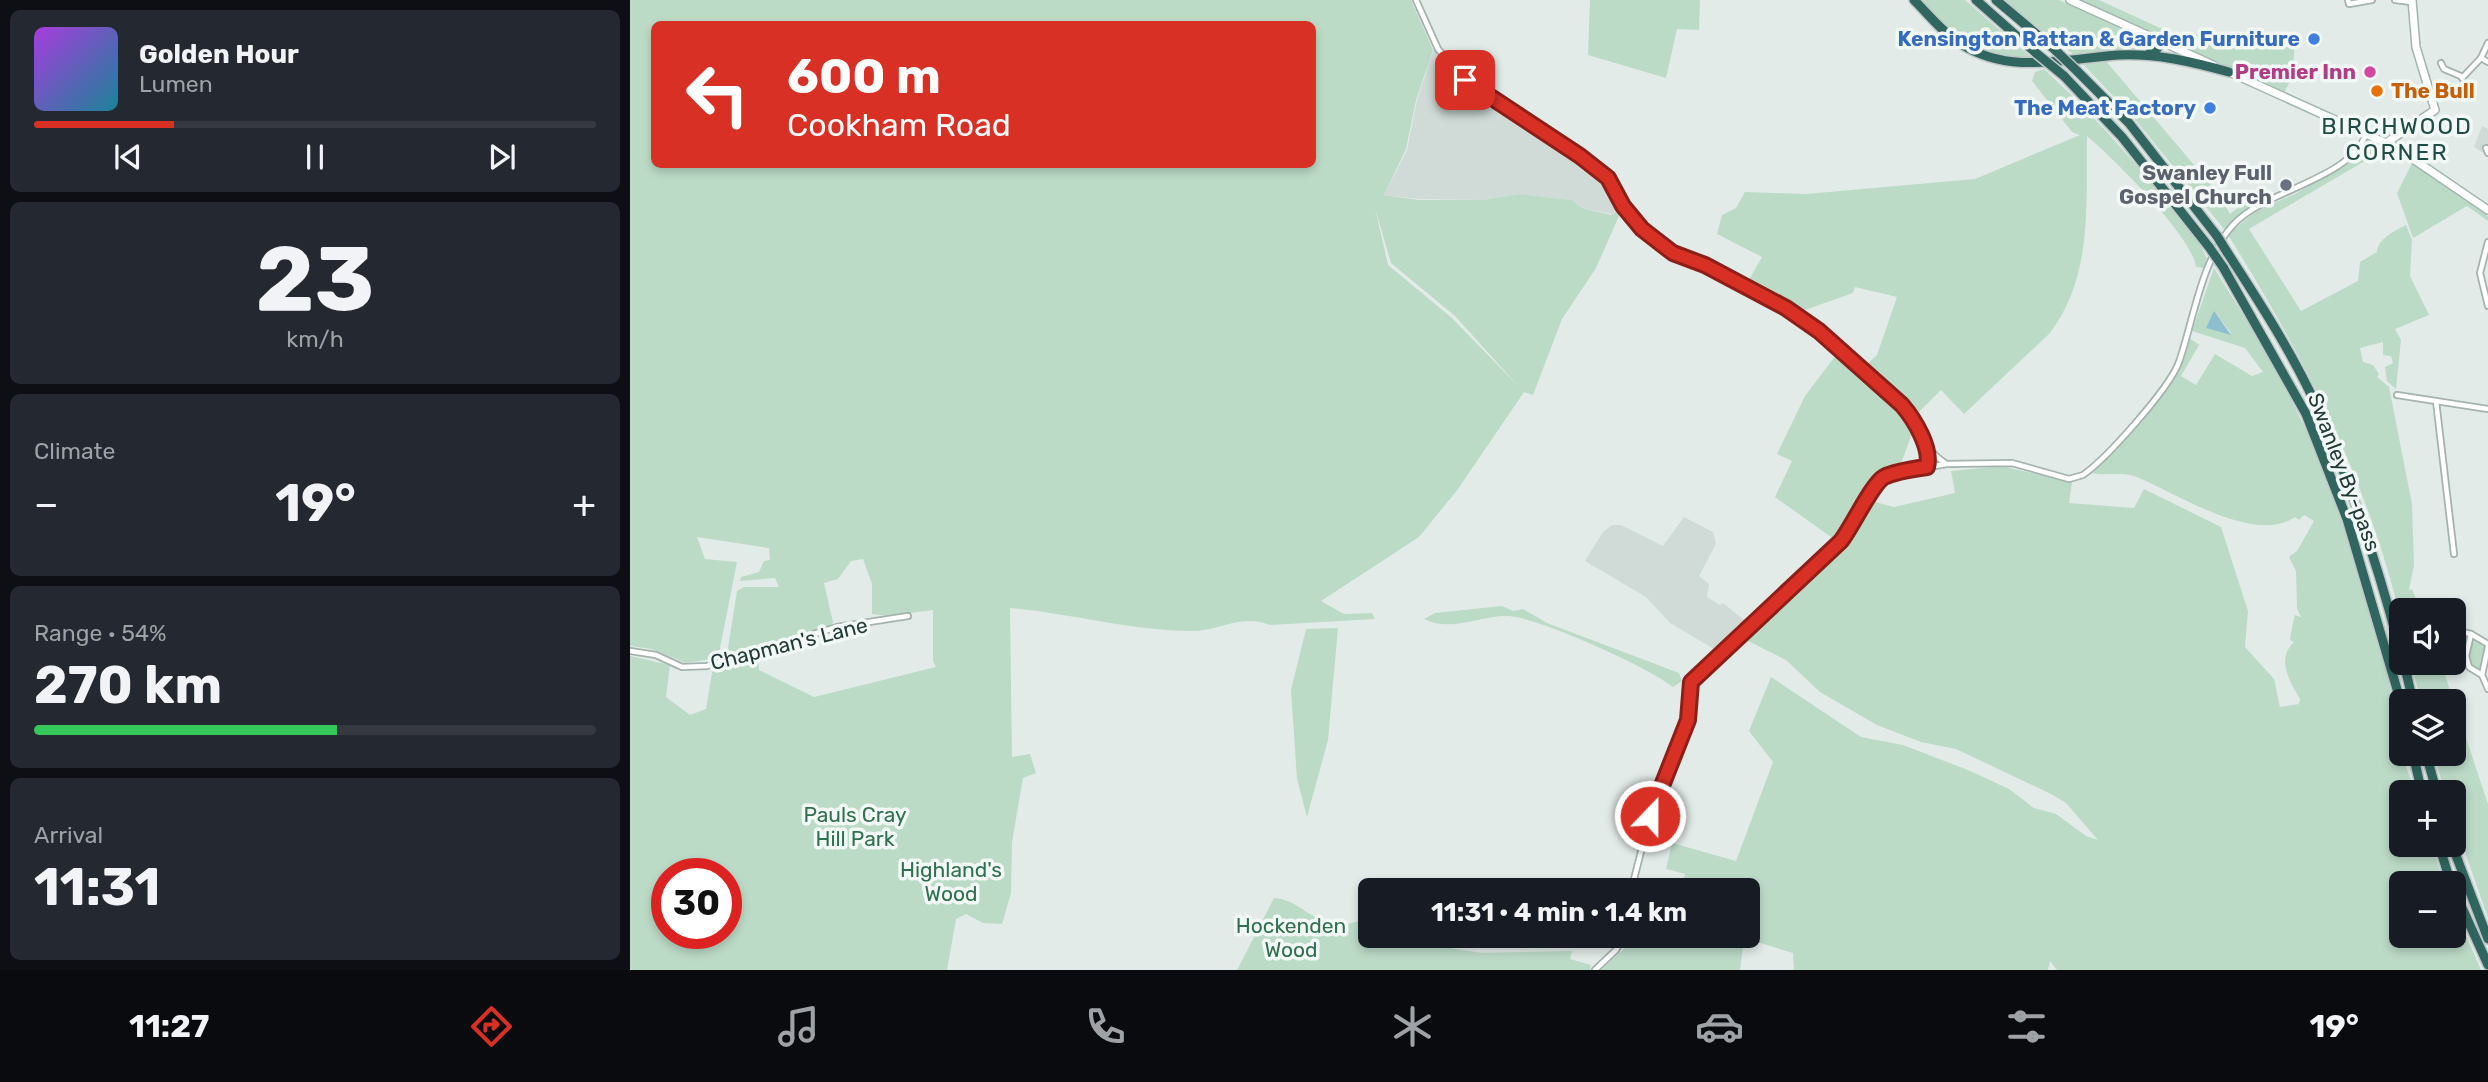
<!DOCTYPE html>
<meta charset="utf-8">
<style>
:root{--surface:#171b24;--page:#242831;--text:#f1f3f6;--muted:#9ea1a6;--line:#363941;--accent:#d93025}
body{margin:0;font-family:Rubik,sans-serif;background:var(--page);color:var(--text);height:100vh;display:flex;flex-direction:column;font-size:26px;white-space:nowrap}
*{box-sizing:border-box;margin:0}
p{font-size:23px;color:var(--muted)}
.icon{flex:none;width:38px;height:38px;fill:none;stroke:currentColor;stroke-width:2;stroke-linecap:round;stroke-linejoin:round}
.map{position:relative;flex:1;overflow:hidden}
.side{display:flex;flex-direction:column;gap:10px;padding:10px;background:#0d0f14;width:630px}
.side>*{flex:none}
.banner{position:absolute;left:21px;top:21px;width:665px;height:147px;border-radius:10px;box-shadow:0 4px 10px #0003;background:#d93025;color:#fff;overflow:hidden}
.buttons{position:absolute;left:1759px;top:598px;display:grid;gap:14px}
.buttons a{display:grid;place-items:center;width:77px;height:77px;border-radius:10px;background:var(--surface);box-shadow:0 4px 10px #0003;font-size:35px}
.speed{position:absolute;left:21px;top:858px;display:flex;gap:14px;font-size:35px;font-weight:700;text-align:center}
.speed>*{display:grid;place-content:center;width:91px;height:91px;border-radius:50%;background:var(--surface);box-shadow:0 4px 10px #0003;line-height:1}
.speed .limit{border:10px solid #d22;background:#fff;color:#111}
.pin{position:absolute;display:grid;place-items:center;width:60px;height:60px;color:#fff;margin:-30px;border-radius:14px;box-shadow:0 4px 10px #0006}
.me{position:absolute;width:77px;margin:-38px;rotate:22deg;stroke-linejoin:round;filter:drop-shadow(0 0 5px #0008)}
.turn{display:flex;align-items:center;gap:24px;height:147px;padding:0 21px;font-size:32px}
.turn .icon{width:91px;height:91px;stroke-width:2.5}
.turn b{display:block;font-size:49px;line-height:60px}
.big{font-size:52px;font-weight:700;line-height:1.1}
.side .widget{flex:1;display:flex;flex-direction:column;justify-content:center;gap:10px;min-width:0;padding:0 24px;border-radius:10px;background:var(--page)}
.side .dial{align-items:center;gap:0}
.dial b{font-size:91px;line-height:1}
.song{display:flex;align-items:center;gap:21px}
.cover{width:84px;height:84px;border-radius:10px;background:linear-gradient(135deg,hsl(280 70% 55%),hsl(190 70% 35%))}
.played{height:7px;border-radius:4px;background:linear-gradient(90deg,var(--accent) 25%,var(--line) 25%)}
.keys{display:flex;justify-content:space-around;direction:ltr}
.heat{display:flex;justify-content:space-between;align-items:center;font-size:38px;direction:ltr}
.charge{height:10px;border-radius:5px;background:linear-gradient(90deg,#34c759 54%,var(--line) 0)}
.trip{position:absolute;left:728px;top:878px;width:402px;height:70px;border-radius:10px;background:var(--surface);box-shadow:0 4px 10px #0003;font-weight:700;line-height:70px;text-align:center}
.dock{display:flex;height:112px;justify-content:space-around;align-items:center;background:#090b0e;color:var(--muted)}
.dock .icon{width:49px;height:49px}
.dock .selected{color:var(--accent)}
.dock b{font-size:32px;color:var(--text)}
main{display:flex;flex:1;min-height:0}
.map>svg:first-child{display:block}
.built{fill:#d0dbd7}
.green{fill:#bcdbc7;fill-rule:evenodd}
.water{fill:#8dbecd}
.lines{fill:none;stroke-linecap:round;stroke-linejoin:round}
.street-casing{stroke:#a5b3af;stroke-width:8}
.secondary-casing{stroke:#a1b6b0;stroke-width:10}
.highway-casing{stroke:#c1c8c7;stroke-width:12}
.street{stroke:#fff;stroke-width:4.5}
.secondary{stroke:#fff;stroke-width:7}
.highway{stroke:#30665f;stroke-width:9}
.highway-bridge-casing{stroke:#c1c8c7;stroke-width:12;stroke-linecap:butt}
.highway-bridge{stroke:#30665f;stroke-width:9}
.route-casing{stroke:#8d1f18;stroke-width:18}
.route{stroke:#d93025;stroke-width:12}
.shop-dot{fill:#3f7fe0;stroke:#f2f8f5;stroke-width:2.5}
.hotel-dot{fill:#d1479c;stroke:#f2f8f5;stroke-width:2.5}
.food-dot{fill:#e8710a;stroke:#f2f8f5;stroke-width:2.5}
.worship-dot{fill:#6b7280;stroke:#f2f8f5;stroke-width:2.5}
.labels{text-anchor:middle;stroke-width:7;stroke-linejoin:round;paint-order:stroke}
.shop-label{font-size:21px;font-weight:bold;fill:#366cbe;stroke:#f2f8f5;text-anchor:end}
.hotel-label{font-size:21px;font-weight:bold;fill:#b23c85;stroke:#f2f8f5;text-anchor:end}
.food-label{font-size:21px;font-weight:bold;fill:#c56008;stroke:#f2f8f5;text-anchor:start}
.worship-label{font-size:21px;font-weight:bold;fill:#5b616d;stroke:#f2f8f5;text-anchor:end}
.street-label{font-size:21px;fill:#233b37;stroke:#f2f8f5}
.park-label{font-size:21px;fill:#2f704e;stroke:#f2f8f5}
.neighbourhood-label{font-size:23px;letter-spacing:2px;fill:#204c45;stroke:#f2f8f5}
</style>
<main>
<section class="side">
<div class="widget">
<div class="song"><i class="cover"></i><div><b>Golden Hour</b><p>Lumen</p></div></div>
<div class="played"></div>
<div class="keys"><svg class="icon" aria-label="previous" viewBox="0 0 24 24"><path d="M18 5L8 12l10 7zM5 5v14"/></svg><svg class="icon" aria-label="pause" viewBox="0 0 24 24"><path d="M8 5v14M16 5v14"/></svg><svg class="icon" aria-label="next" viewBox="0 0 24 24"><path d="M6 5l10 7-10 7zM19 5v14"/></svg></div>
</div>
<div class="widget dial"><b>23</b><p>km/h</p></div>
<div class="widget"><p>Climate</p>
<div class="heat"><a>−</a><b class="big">19°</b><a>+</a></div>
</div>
<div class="widget"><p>Range · 54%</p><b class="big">270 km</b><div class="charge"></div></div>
<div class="widget"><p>Arrival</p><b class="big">11:31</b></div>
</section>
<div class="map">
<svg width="1858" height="970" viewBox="0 0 1858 970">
<rect width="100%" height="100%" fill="#e2ebe8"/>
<!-- built -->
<g class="built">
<polygon points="805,45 811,56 835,81 950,156 977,179 992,205 982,214 952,208 942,200 890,194 852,200 789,199 754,195 777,150 787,100"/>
<polygon points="1852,126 1858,129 1858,144 1853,153 1844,147"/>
<polygon points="1054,517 1083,532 1086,544 1069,576 1079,584 1077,597 1090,605 1093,603 1119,624 1084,656 1084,649 1040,623 1016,597 955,561 973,532 982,525 991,525 1033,546"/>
</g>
<!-- green -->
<g class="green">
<path d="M0 0H781L803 50 786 100 776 149 754 195 789 200H852L890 194 942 200 952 208 981 215 993 207 966 268 932 319 903 395 894 392 828 489 789 537 691 601 714 614 742 613 745 619 640 625C612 613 589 631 562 631 501 631 440 613 380 608L382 757 400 754 406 773 393 778 382 842 381 893 372 924 353 923 336 914 326 919 317 970H0V656L40 665 36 697 60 715 76 709 83 667 128 655 129 670 184 697 306 667 303 661V610L258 616 242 614V584L233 559 221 561 208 579 194 583 203 622 201 627 97 654 107 591 114 587H149L145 578 110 581 111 577 129 572 134 561 140 560 139 548 67 537 75 559 107 562 88 658 55 663 22 649 0 646ZM24 24H682V164H24ZM745 208 761 263 825 316 889 387 822 318 758 265ZM37 873H96V933H37Z"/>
<polygon points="960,0 1070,0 1069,30 1047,29 1036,78 958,55"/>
<path d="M1290 0H1335L1404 60C1349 55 1325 40 1290 0Z"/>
<polygon points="1375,0 1429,0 1518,40 1521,47 1517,52 1445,56 1432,45 1429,47"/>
<polygon points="1448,0 1469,0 1541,33 1662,38 1665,42 1662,77 1654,93"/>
<polygon points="1475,60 1587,192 1600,214 1621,197 1627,199 1654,191 1625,203 1594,229 1504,118 1451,62"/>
<path d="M1414 69C1472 122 1521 181 1569 242L1577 259 1574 268 1566 267C1563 237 1482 157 1457 136 1456 204 1463 276 1420 333L1334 414 1311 390 1283 418 1232 369 1247 355 1267 297 1225 287 1223 293 1172 311 1117 283 1132 257 1087 234 1092 215 1106 208 1115 192 1176 194 1345 179 1450 135 1442 132 1402 81 1405 72Z"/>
<path d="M1741 144 1746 146 1745 155 1619 229 1671 311 1728 281 1730 262 1747 252C1748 238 1765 231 1776 225L1782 240 1780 276 1799 315 1765 329 1771 340 1766 389 1757 381 1755 367 1763 363 1761 356 1753 355V342L1730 348 1733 362 1743 365 1749 374 1747 377 1759 387 1782 504 1784 565 1779 590 1782 589 1791 611H1771V620C1738 481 1674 356 1598 235L1627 210 1665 194 1731 154 1736 145Z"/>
<polygon points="1782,163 1858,216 1858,221 1837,206 1783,238 1767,193"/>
<path d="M1584 268 1647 370 1690 459 1713 519 1758 675 1771 754 1786 793H1771V845H1802L1814 884H1771V936H1824V907L1851 970H1427L1420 961 1418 970H1164L1163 953 1114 938 1110 970H971L999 944 1014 936H1118V891H1051L1055 874 1036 869 1042 843 1106 861 1143 762 1119 731 1141 677 1231 737 1273 745 1338 770 1379 789 1404 808 1426 814 1456 836 1468 840 1436 803 1421 794 1326 749 1291 742 1247 725 1190 692 1156 660 1112 638 1216 541 1241 501 1264 507 1325 493 1321 471 1371 466 1442 482 1439 503 1504 508 1514 489 1591 527 1618 611 1615 647 1644 679 1650 707 1669 704 1670 699C1661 683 1645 660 1664 642L1660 640C1661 634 1663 620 1665 615L1671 617 1667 608 1666 571 1659 557 1667 551 1684 521 1674 515 1669 520 1665 517C1624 546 1544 491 1504 476 1490 472 1474 476 1461 473L1539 387 1558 337 1569 345 1551 376 1566 385 1585 354 1622 376 1633 372 1615 348 1562 331ZM1584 312 1601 333 1600 334 1577 328Z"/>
<polygon points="1196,339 1280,419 1283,431 1269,469 1245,483 1226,519 1208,542 1145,497 1162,461 1147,454 1175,396 1206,355 1196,345"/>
<path d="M872 606 883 611 893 609 917 623 1049 673 1052 681 1043 687C1019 667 909 618 879 616 849 615 823 633 794 619L805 613Z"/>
<polygon points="708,628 698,740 677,817 667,779 661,690 676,629"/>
<path d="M1841 634 1858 647 1854 654 1852 674C1833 663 1837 654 1841 634Z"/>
<polygon points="1781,663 1811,663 1858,804 1858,918 1824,821 1824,793 1815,793 1804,754 1824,754 1824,702 1791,702"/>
<path d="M644 898C668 899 683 923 707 925 717 926 729 919 740 920V936H786L805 946 852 953 942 951 940 959 961 965 960 970H607Z"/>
</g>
<!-- water -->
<polygon class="water" points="1584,311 1601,335 1576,328"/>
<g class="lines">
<defs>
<g id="street">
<path d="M786 0 808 49 835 80 950 156 978 178 993 206 1012 229 1043 253 1075 265 1156 308 1189 331 1272 405C1290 426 1290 446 1315 463"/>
<polyline points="1718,0 1719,4 1742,0"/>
<polyline points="1765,0 1782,2"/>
<polyline points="1858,43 1851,58 1858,62"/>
<polyline points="1811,63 1814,69 1833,77"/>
<polyline points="1832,78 1851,58"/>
<polyline points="1856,148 1858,153"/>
<polyline points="1858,242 1850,273 1858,306"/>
<polyline points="1767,395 1858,409"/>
<polyline points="1806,401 1824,554"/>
<polyline points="1824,630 1841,634 1836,656 1839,667 1852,675"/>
<polyline points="1841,634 1858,644"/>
<polyline points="1858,647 1852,675 1858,689"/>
<polyline points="0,651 26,655 52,667 77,666 207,627 278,616"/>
<path d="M1001 891 1020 816 1058 720 1061 682 1211 541 1226 522 1246 484 1267 473 1316 464 1382 463 1439 479 1453 475C1477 458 1539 389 1549 362 1564 319 1571 260 1603 225 1634 190 1720 180 1736 134"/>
<polyline points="965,970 986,950 994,936"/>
</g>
<g id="secondary">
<polyline points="1440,0 1583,65"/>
<polyline points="1597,71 1767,148 1858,210"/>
<polyline points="1756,143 1805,110 1786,47 1782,0"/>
</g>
<g id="highway">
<path d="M1284 0C1299 15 1313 33 1331 44 1379 75 1435 59 1488 55 1526 53 1563 62 1599 72"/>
<polyline points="1346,0 1406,53"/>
<polyline points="1366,0 1423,48"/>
<polyline points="1517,55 1527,49 1531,41"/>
<polyline points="1447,71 1499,123 1587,236"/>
<polyline points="1434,76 1492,137 1579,247"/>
<path d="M1597 252C1630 303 1663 354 1688 409 1723 488 1749 570 1771 653"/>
<polyline points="1593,267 1676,414 1717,519 1771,703"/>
<polyline points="1774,663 1783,702"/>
<polyline points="1783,754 1792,793"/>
<polyline points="1796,754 1807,793"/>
<polyline points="1809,845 1821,884"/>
<polyline points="1822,845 1858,939"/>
<polyline points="1824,890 1858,965"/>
</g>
</defs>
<!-- street casing -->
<use href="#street" class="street-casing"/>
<!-- secondary casing -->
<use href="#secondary" class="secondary-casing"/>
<!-- highway casing -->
<use href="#highway" class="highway-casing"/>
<!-- street -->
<use href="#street" class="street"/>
<!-- secondary -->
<use href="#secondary" class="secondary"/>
<!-- highway -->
<use href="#highway" class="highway"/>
<defs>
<g id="highway-bridge">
<polyline points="1423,48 1447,71"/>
<polyline points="1406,53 1434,76"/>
<polyline points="1587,236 1597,252"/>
<polyline points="1579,247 1593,267"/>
</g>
</defs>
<!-- highway-bridge casing -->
<use href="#highway-bridge" class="highway-bridge-casing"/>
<!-- highway-bridge -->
<use href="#highway-bridge" class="highway-bridge"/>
</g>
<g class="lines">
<defs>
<path id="route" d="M835 80 950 156 978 178 993 206 1012 229 1043 253 1075 265 1156 308 1189 331 1272 405C1284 419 1302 448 1297 467 1283 469 1266 471 1254 477 1242 484 1222 527 1211 541L1061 682 1058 720 1020 816"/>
</defs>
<!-- route casing -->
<use href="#route" class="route-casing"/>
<!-- route -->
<use href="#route" class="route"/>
</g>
<!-- markers -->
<g class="shop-dot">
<circle cx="1684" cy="39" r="7"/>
<circle cx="1580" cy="108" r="7"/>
</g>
<circle class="hotel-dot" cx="1740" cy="72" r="7"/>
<circle class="food-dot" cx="1747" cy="91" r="7"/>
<circle class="worship-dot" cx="1656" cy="185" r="7"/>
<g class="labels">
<!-- shop labels -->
<g class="shop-label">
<text x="1670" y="46">Kensington Rattan &amp; Garden Furniture</text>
<text x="1566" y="115">The Meat Factory</text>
</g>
<!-- hotel labels -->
<g class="hotel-label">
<text x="1726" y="79">Premier Inn</text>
</g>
<!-- food labels -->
<g class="food-label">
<text x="1761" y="98">The Bull</text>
</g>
<!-- worship labels -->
<g class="worship-label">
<text x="1642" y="180">Swanley Full<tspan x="1642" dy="24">Gospel Church</tspan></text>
</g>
<!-- street labels -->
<g class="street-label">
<text transform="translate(1714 472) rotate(69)" y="7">Swanley By-pass</text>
<text transform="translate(159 644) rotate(-14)" y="7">Chapman's Lane</text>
</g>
<!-- park labels -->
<g class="park-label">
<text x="225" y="822">Pauls Cray<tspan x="225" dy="24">Hill Park</tspan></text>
<text x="321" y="877">Highland's<tspan x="321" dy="24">Wood</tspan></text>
<text x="661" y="933">Hockenden<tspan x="661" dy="24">Wood</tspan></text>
</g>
<!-- neighbourhood labels -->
<g class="neighbourhood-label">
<text x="1767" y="134">BIRCHWOOD<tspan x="1767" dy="26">CORNER</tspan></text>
</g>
</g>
</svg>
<div class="buttons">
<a><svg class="icon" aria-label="sound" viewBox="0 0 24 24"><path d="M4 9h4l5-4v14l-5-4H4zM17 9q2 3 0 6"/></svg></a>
<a><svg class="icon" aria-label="layers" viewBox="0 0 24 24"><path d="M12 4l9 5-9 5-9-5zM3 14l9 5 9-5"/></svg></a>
<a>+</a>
<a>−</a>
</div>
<div class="speed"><div class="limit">30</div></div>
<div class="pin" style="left:835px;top:80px;background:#d93025"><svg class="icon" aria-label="arrive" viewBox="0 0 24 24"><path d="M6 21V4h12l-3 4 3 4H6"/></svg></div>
<svg class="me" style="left:1020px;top:816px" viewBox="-20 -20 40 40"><circle r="17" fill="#d93025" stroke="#fff" stroke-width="3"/><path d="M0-11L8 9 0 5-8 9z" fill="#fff"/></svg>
<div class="trip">11:31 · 4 min · 1.4 km</div>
<div class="banner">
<div class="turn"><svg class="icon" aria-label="left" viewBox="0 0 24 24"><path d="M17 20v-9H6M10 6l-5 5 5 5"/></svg><div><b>600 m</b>Cookham Road</div></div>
</div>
</div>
</main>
<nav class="dock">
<b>11:27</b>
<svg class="icon selected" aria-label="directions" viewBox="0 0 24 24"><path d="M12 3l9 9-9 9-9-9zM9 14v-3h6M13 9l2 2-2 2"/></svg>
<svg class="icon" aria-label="music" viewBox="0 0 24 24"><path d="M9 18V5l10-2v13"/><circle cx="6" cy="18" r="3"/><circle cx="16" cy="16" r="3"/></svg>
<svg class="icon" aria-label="phone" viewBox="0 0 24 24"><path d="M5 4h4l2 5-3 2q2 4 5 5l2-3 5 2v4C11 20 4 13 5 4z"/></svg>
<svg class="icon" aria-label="climate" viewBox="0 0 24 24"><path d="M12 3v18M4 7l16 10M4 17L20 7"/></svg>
<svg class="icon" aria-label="car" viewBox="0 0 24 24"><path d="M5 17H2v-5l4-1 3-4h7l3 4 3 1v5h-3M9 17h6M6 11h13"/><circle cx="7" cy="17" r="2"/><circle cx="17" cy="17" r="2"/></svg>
<svg class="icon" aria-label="filters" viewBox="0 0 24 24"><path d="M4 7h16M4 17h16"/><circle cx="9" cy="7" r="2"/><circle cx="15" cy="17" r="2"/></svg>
<b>19°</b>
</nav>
